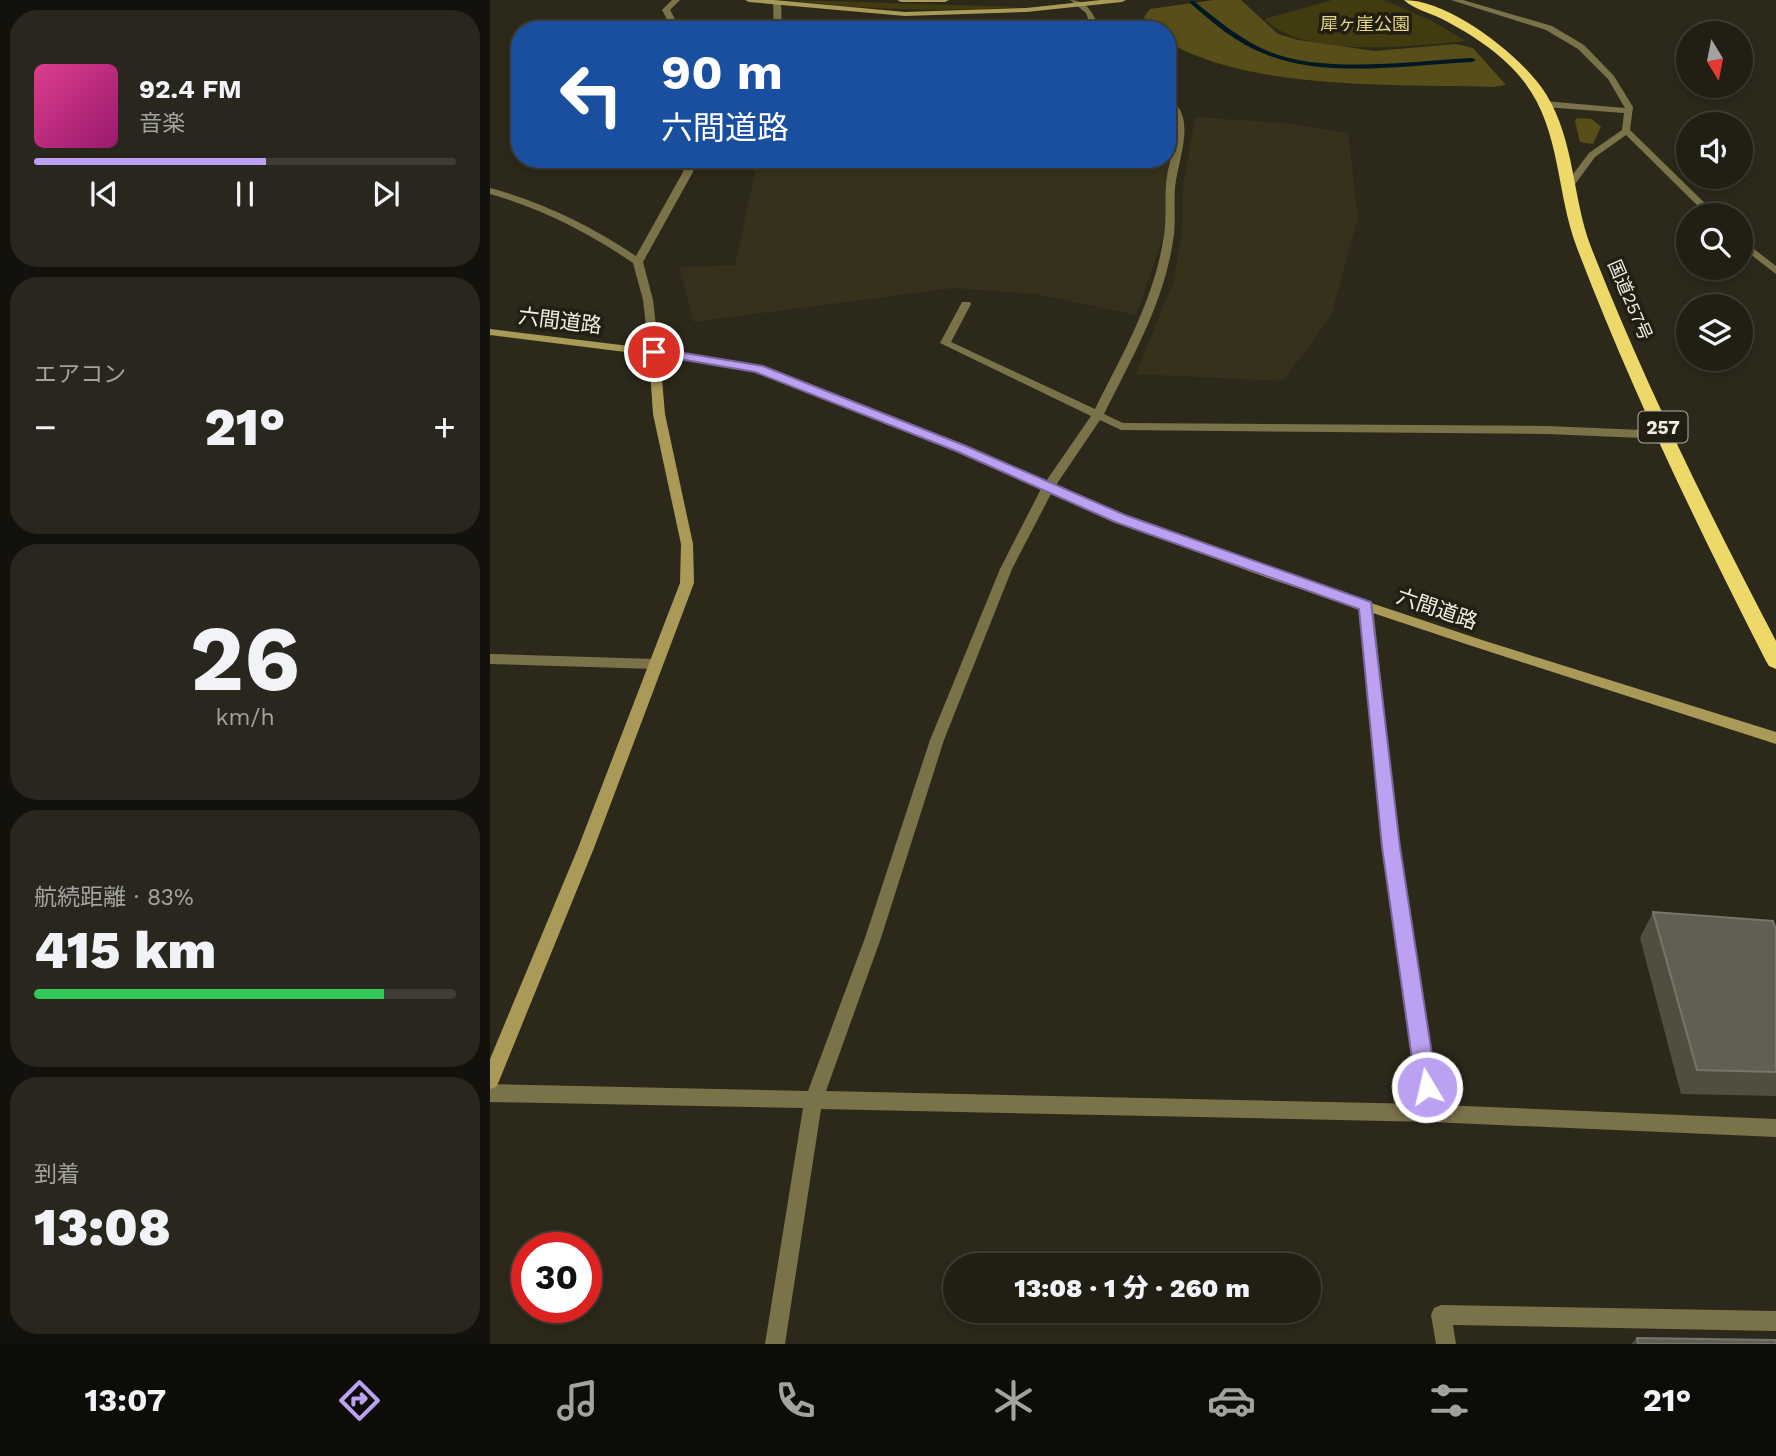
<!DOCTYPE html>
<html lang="ja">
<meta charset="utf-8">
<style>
:root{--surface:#211f14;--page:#29271d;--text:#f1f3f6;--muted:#a2a2a0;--line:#3e3d34;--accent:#bca0f2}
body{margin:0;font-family:"Work Sans","Noto Sans JP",sans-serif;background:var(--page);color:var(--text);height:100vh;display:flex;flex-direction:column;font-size:26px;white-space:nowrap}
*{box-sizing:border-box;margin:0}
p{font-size:23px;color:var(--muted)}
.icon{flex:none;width:38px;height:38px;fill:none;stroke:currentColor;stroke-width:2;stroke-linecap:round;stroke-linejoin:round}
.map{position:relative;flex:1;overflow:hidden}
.panel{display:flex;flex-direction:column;gap:10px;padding:10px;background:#12110b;width:490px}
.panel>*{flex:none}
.hud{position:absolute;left:21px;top:21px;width:665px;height:147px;border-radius:28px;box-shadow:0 4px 10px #0003,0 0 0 2px var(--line);background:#1a4fa0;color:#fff;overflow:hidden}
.needle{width:46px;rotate:170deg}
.controls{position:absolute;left:1186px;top:21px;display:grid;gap:14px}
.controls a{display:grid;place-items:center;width:77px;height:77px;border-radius:50%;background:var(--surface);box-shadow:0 4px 10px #0003,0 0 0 2px var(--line);font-size:35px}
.speed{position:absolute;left:21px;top:1232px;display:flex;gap:14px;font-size:35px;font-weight:700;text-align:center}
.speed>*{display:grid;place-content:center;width:91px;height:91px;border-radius:50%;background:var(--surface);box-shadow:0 4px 10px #0003,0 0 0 2px var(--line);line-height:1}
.speed .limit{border:10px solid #d22;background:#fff;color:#111}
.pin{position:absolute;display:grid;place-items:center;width:60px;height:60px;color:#fff;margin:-30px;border:4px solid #fff;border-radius:50%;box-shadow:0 2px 7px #0007}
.me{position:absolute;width:77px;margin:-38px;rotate:351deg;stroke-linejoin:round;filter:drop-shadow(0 0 5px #0008)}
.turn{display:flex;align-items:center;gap:24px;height:147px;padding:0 35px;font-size:32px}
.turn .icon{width:91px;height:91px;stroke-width:2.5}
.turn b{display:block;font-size:49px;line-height:60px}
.big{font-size:52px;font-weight:800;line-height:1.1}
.panel .tile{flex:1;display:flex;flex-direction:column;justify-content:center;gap:10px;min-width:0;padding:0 24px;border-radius:28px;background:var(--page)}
.panel .dial{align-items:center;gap:0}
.dial b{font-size:91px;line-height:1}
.song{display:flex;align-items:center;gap:21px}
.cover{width:84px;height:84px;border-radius:10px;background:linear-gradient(135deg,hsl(330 70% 55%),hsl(320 70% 35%))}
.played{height:7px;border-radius:4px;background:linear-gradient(90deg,var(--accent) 55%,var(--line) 55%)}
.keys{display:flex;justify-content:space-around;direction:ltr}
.heat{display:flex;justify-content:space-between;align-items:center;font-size:38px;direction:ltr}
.charge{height:10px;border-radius:5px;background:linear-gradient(90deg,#34c759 83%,var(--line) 0)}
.trip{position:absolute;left:453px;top:1253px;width:378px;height:70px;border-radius:35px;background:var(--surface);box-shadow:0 4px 10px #0003,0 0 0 2px var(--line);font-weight:800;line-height:70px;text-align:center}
.tabs{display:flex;height:112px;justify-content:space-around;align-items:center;background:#0d0c08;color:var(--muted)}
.tabs .icon{width:49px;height:49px}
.tabs .current{color:var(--accent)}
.tabs b{font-size:32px;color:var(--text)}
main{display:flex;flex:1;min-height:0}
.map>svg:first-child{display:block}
.built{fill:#35311d}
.green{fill:#433b10}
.forest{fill:#584e19}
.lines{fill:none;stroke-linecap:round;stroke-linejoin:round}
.stream{fill:#001724;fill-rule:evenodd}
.street{fill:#7a7249;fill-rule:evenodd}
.secondary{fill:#a99b57;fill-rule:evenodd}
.highway{fill:#edd86a;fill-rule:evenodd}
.wall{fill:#504e3f}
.building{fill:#615f51;stroke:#777568;stroke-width:2}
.route{fill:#bca0f2;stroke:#7a689d;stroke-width:2}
.labels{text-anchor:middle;stroke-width:7;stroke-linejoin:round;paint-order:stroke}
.far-park-label{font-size:18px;fill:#e5d484;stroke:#221f12}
.far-street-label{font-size:18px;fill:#efede4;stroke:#221f12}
.shield{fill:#221f12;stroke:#b2afa5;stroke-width:2}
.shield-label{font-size:19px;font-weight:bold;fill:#efede4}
.street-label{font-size:21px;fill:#efede4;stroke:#221f12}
</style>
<main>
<section class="panel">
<div class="tile">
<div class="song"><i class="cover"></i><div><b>92.4 FM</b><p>音楽</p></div></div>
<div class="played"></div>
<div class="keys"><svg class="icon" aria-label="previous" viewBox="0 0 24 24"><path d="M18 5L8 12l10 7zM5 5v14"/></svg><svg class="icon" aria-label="pause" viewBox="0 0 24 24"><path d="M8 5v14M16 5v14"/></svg><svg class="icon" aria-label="next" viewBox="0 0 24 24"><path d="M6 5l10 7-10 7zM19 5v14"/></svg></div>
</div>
<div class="tile"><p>エアコン</p>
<div class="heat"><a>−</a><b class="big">21°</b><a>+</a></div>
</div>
<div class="tile dial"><b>26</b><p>km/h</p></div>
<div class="tile"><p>航続距離 · 83%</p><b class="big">415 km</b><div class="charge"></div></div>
<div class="tile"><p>到着</p><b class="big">13:08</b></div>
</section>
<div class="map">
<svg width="1286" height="1344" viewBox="0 0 1286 1344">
<rect width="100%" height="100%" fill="#2c291b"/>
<!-- built -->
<g class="built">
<polygon points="705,117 794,123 858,133 868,218 841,316 793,381 646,374 683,283 692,235 693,188"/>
<polygon points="677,145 680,145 674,234 646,315 546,294 464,288 204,322 189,267 245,265 268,159 677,159"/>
</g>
<!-- green -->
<g class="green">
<path d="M300 0 530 7C453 12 376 10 300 0Z"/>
<path d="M842 0H894L942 21 976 41C925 46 813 60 775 19Z"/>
</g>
<!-- forest -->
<g class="forest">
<path d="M724 0H751L788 34 808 40 884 51 966 44 983 48 1016 85 1003 87C904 84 764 91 677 42V30H661L654 17 660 9Z"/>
<polygon points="1087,118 1102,119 1111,127 1103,144 1090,142 1085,121"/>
</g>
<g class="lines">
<!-- stream -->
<path class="stream" d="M700 1H704C727 20 751 40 780 52 835 74 922 61 982 58L986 60 982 62C918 65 835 79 775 54 746 43 723 23 700 3Z"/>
<!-- street -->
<g class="street">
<polygon points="182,0 190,0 180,10 191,30 183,30 172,10"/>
<path d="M580 0C598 0 604 15 610 30H602L596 13Z"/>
<polygon points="961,0 973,0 1062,26 1094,45 1124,76 1143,107 1140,130 1227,215 1217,215 1136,135 1105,157 1083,187 1077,187 1075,185 1099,153 1132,130 1134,113 1054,107 1050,104 1054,101 1135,108 1118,79 1088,49 1056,30"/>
<polygon points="287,1 291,3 292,30 284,30 283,3"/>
<path d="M677 98C707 112 690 155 686 180 683 198 686 216 684 234 676 299 643 356 614 414L633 423 1057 426 1176 431 1182 435 1176 439 1057 434 631 430 610 420 564 488 522 569 454 740 391 938 336 1091 931 1104 893 847 869 606 876 601 883 606 909 847 949 1105 1286 1119V1137L941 1122 331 1109 295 1344H275L313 1108 0 1102V1084L318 1091 375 938 440 740 510 569 552 487 601 416 450 343 472 302H480L481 304 461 342 605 409C633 353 665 298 674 235 677 215 674 195 677 176 680 157 694 117 677 104Z"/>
<path d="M197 159H206L203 172 153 262 163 300 169 352 164 355 159 352 153 300 143 263C99 233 52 209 0 194V188C53 202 101 226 146 256L193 172Z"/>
<polygon points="1251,239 1286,266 1286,274 1251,247"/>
<polygon points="0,654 166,659 173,664 166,669 0,664"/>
<polygon points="951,1305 1286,1311 1286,1331 963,1325 966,1344 946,1344 941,1315 944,1308"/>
</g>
<!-- secondary -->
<g class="secondary">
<polygon points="255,0 284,0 415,12 536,8 611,0 636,0 632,2 536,12 415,16 259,2"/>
<polygon points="407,0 459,0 455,2 411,2"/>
<polygon points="0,329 164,349 272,367 475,445 634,516 788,572 992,640 1286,732 1286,744 982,646 778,578 626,522 467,451 266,372 170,356 175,414 203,544 204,583 104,848 9,1081 6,1087 0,1089 0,1059 88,848 190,583 191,544 163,414 159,355 0,335"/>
</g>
<!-- highway -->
<path class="highway" d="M914 0C960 0 1032 56 1056 94 1085 141 1082 197 1101 247 1154 382 1219 513 1286 641V669L1279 666 1276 661C1207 526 1141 389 1087 248 1066 193 1071 131 1035 83 1014 55 983 35 952 19 940 13 924 9 914 0Z"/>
</g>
<!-- wall -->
<g class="wall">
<polygon points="1163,912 1286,930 1286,1096 1191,1094 1150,938"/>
<polygon points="1147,1338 1286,1344 1141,1344"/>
</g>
<!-- building -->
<g class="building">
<polygon points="1163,912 1283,921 1286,930 1286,1072 1207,1070"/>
<polygon points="1147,1338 1286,1340 1286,1344 1148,1344"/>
</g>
<!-- route -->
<polygon class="route" points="164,348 273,366 476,446 635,515 881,602 910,847 947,1087 944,1094 937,1096 929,1094 926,1087 892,847 869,609 625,522 466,451 265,372 160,354 158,352"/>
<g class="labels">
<!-- far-park labels -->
<g class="far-park-label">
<text x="875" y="30">犀ヶ崖公園</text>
</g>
<!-- far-street labels -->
<g class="far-street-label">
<text transform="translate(1140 300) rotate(67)" y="6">国道257号</text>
</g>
<!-- shield labels -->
<rect class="shield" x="1148.5" y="411.5" width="49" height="31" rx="5"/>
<g class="shield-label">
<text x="1173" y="434">257</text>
</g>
<!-- street labels -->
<g class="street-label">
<text transform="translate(70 321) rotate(7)" y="7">六間道路</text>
<text transform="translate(947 609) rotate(19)" y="7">六間道路</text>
</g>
</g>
</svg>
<div class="controls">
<a><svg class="needle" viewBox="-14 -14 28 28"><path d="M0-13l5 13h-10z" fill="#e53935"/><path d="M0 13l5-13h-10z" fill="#a2a2a0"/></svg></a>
<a><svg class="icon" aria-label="sound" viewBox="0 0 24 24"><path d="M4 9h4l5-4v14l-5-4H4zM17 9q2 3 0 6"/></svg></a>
<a><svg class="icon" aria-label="search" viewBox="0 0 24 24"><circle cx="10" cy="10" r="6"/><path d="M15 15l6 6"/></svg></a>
<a><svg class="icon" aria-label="layers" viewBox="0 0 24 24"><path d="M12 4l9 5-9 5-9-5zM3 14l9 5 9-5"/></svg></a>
</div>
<div class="speed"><div class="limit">30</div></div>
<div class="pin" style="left:164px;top:352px;background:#d93025"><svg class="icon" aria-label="arrive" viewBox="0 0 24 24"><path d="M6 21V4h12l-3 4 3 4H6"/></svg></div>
<svg class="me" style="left:937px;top:1087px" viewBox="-20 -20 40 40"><circle r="17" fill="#bca0f2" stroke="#fff" stroke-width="3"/><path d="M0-11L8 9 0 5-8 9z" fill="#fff"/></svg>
<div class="trip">13:08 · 1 分 · 260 m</div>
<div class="hud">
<div class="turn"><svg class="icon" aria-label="left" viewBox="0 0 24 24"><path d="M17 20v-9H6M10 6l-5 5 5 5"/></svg><div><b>90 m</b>六間道路</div></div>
</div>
</div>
</main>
<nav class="tabs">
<b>13:07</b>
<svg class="icon current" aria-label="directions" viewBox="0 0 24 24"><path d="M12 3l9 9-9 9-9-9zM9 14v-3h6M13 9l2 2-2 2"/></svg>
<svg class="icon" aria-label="music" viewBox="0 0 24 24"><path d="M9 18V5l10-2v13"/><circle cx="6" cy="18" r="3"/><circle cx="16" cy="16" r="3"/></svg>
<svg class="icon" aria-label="phone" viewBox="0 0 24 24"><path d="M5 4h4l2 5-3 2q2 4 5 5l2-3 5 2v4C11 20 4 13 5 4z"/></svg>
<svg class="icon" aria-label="climate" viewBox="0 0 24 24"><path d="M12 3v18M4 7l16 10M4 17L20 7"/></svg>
<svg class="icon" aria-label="car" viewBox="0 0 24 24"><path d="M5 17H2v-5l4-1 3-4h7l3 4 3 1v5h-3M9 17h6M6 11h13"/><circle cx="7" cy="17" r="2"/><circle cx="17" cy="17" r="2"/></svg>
<svg class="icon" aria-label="filters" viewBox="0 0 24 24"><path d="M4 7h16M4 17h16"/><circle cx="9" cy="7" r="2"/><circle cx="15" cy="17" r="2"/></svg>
<b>21°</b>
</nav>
